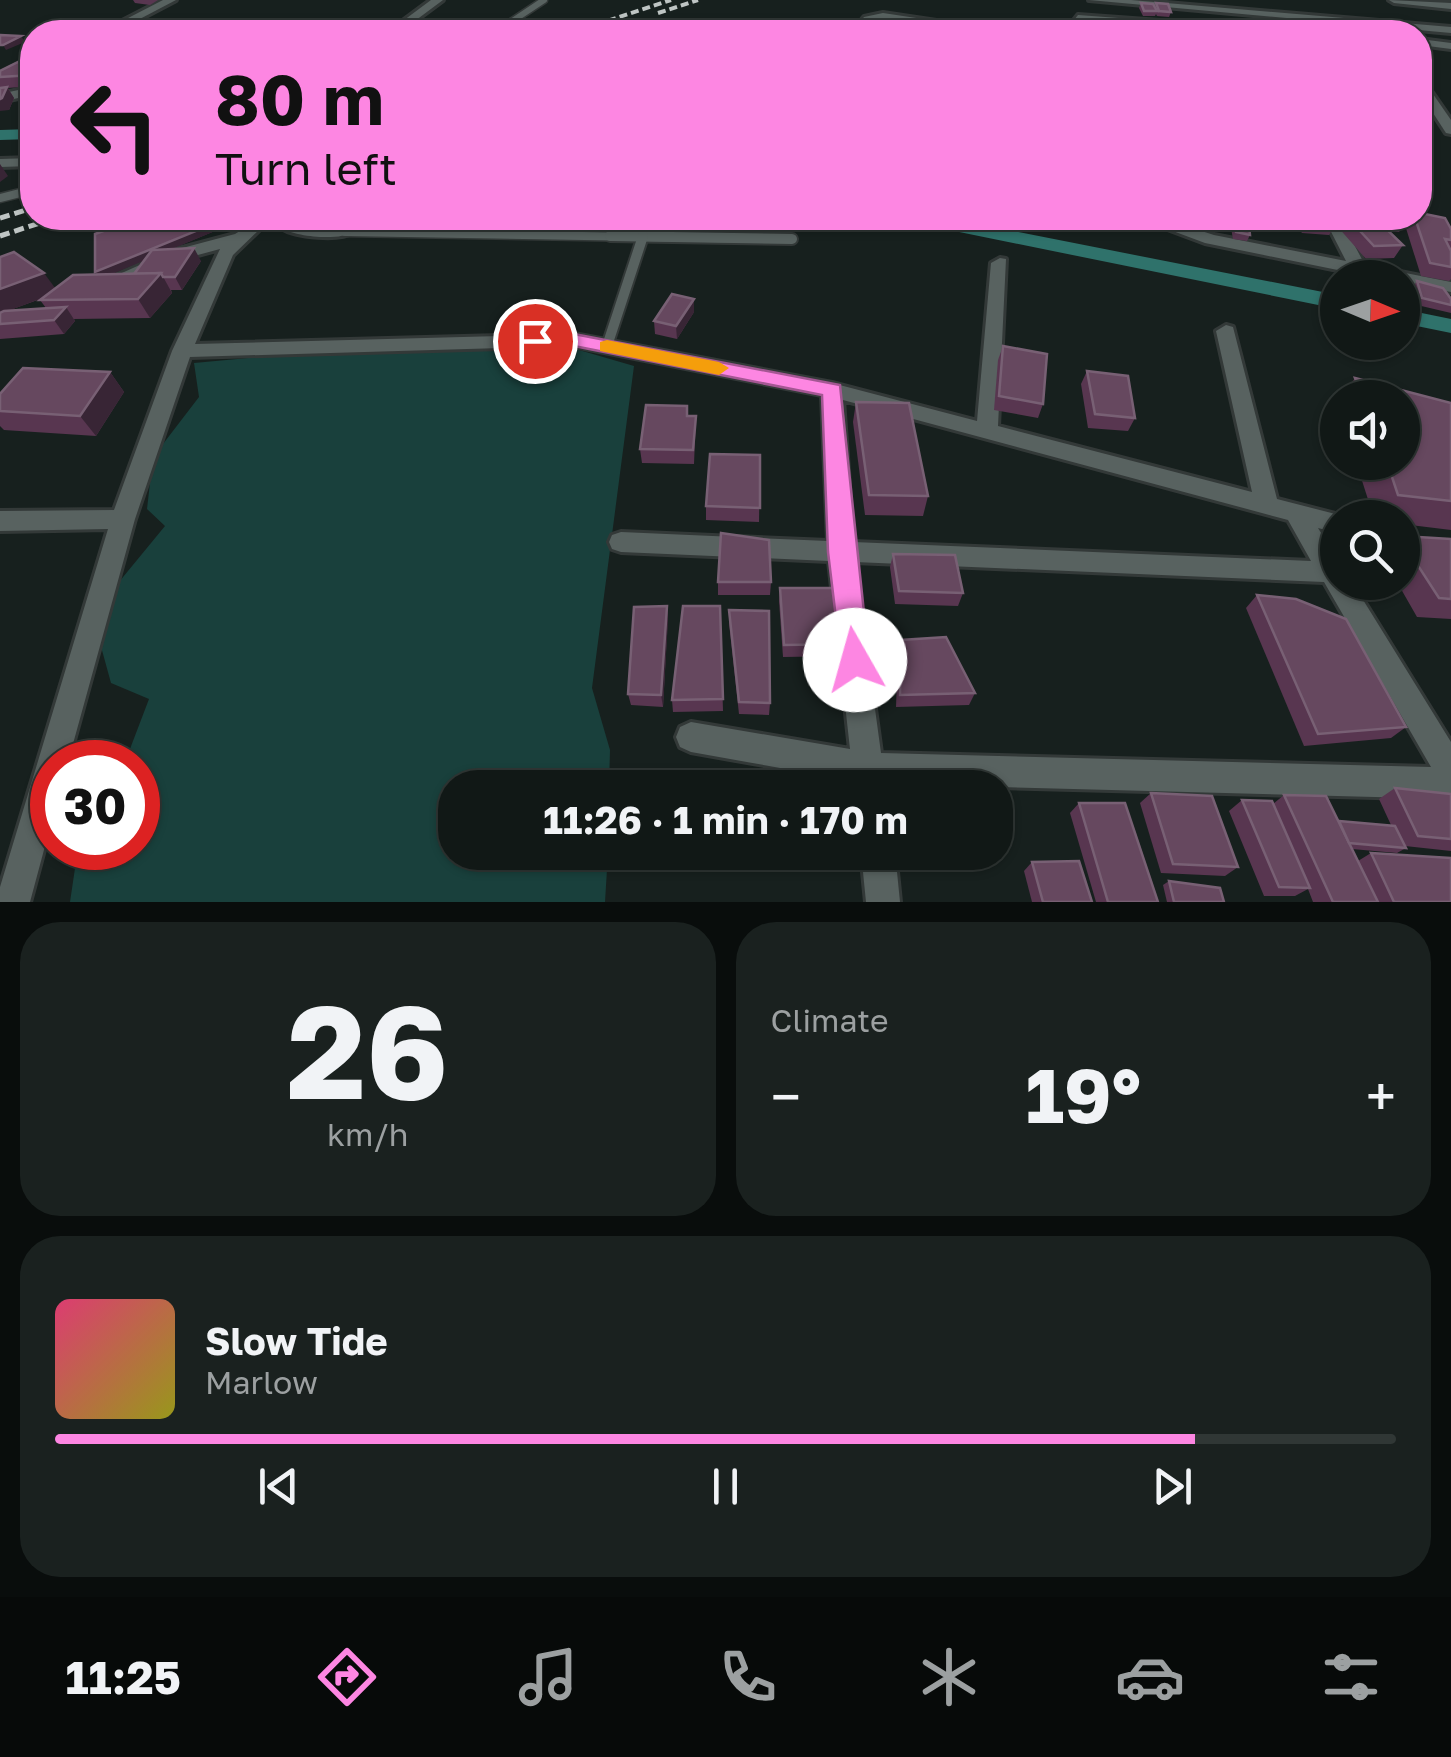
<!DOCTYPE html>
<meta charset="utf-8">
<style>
:root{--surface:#111816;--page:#1a211f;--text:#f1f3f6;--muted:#9ca0a1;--line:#303735;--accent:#fd86e2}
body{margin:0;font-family:"Golos Text",sans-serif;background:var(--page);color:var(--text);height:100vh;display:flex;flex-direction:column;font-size:38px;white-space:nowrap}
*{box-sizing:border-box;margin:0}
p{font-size:32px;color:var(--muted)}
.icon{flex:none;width:55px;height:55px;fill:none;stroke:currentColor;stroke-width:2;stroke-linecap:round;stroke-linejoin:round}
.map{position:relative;height:902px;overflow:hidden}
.panel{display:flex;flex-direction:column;gap:20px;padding:20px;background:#090d0c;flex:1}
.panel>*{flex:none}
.top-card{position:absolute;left:20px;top:20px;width:1412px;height:210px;border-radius:40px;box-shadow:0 2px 8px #0004,0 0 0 2px var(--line);background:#fd86e2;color:#111;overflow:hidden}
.needle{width:65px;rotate:92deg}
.tools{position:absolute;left:1320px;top:260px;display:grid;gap:20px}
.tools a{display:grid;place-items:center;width:100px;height:100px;border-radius:50%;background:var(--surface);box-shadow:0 2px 8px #0004,0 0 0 2px var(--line);font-size:50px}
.speed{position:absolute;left:30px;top:740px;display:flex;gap:20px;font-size:50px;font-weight:700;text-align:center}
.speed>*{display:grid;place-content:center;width:130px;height:130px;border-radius:50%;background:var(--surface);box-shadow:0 2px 8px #0004,0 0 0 2px var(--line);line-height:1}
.speed .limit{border:15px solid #d22;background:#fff;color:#111}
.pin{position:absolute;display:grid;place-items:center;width:85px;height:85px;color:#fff;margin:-42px;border:5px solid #fff;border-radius:50%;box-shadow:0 2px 10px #0007}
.me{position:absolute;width:110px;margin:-55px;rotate:353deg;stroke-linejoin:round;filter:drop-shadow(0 0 8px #0008)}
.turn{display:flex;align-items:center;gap:35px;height:210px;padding:0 30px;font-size:45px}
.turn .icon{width:130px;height:130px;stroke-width:2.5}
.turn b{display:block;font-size:70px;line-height:85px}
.big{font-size:75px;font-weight:700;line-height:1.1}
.panel .tile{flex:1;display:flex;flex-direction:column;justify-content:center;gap:15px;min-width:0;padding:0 35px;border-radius:40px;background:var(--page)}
.panel .dial{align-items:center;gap:0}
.dial b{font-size:130px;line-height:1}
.song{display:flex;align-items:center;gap:30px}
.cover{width:120px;height:120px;border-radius:15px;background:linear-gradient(135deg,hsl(340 70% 55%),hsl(60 70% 35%))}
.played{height:10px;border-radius:5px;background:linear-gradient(90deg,var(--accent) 85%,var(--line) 85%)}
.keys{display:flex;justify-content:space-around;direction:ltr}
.heat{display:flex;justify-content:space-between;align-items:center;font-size:55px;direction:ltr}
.panel .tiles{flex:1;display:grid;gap:20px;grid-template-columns:1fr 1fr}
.tile:last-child{grid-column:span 2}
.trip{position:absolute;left:438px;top:770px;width:575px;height:100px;border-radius:40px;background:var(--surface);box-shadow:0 2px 8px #0004,0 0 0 2px var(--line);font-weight:700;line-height:100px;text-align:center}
.dock{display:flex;height:160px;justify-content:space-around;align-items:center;background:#070a09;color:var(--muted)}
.dock .icon{width:70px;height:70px}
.dock .selected{color:var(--accent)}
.dock b{font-size:45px;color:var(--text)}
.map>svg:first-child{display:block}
.green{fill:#19403c}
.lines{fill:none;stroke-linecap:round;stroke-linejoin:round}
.canal{fill:#2f726b;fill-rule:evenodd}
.lane-far2-casing{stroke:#333938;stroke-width:9}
.lane-far1-casing{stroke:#333938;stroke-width:11}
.lane-casing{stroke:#333938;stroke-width:14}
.street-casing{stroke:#333938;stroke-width:6}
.lane-far2{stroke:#586260;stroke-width:6}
.lane-far1{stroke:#586260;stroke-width:8}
.lane{stroke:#586260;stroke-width:10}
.street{fill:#586260;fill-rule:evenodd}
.rail-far1{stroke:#bfc5c4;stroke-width:4;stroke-dasharray:8 4;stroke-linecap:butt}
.rail{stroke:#bfc5c4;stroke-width:5;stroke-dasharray:10 5;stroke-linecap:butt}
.wall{fill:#583650;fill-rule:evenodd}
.shaded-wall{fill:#382535}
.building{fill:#66485f;stroke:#786074;stroke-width:2.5}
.route{fill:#fd86e2;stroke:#a45793;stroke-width:2.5}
.slow{fill:#f59e0b}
</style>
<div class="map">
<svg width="1451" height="902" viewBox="0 0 1451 902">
<rect width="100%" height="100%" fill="#17201e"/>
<!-- green -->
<polygon class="green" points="332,350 579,350 634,366 592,688 610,750 609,787 455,788 455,852 608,853 605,902 70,902 78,848 138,848 138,762 125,762 149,699 111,683 97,632 114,588 165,526 147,509 153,457 199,397 194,363"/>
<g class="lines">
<!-- canal -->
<g class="canal">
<polygon points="32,129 32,139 0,140 0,130"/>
<polygon points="910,218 947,218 1338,295 1338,309 920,224"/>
<polygon points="1402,309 1451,319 1451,333 1402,323"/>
</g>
<defs>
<polyline id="lane-far2" points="496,32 544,0"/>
<g id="lane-far1">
<polyline points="0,198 32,190"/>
<polyline points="345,232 769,239"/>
</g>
<g id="lane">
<polyline points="610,236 792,239"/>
<polyline points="607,346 643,236"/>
</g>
<g id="street">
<polygon points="163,0 176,0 115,32 101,32"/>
<polygon points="431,0 443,0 400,32 388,32"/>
<polygon points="1089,0 1131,0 1451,27 1451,33"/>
<polygon points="1389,0 1451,3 1451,9 1394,3"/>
<polygon points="883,13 990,29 996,32 971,32 883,19 872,21 863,32 852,32 864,17"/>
<polygon points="1078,15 1269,29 1275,32 1231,32 1074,20"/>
<polygon points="1420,39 1451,43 1451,49 1420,45"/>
<polygon points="1420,80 1424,81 1451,120 1451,134 1446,133 1420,93"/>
<polygon points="32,87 32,95 0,102 0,94"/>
<polygon points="32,158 32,166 0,167 0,159"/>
<path d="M261 218H297L298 224 345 227 353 232C340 241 295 237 282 228L281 219 260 229 233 255 195 344 574 334 832 383 977 421 991 263 1000 258 1006 259 998 426 1252 492 1216 331 1226 325 1233 327 1277 499 1347 517 1338 518V533L1318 528 1338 560V582H1352L1451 742V799L885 784 886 788H854L853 781 691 752 680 747 676 737 680 727 691 722 850 749 829 561 621 552 612 549 609 542 612 535 621 532 828 541 822 395 574 346 190 357 135 519 68 762H52V820L30 902H0V887L108 529 0 531V511L114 510 172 351 220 249 183 259 110 289 104 290 95 285 171 251 235 234ZM843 400 1288 520 1311 561 853 542ZM855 562 1324 582 1431 767 881 753Z"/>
<polygon points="1138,218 1161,218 1214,235 1346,261 1324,218 1340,218 1365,265 1451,282 1451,292 1402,283 1402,278 1377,278 1205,243"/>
<polygon points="861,852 895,852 900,902 866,902"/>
</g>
</defs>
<!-- lane-far2 casing -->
<use href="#lane-far2" class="lane-far2-casing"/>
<!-- lane-far1 casing -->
<use href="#lane-far1" class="lane-far1-casing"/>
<!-- lane casing -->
<use href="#lane" class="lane-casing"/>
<!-- street casing -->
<use href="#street" class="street-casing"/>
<!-- lane-far2 -->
<use href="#lane-far2" class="lane-far2"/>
<!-- lane-far1 -->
<use href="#lane-far1" class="lane-far1"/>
<!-- lane -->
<use href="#lane" class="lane"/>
<!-- street -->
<use href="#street" class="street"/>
<!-- rail-far1 -->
<g class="rail-far1">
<polyline points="658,13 698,0"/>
<polyline points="574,32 671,0"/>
</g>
<!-- rail -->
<g class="rail">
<polyline points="0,218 32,208"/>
<polyline points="0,236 55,218"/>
</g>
</g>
<!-- wall -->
<g class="wall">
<polygon points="112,0 158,0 150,5 135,3 133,0"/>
<polygon points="1141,3 1155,7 1156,3 1171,12 1169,17 1157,16 1156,14 1155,16 1143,16 1139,8"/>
<polygon points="32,59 32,86 8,88 14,98 9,110 0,88 0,71"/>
<path d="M140 218H224L227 226 171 249 201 261 182 290H171L172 293 150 318 74 319 75 321 64 334 0 339V257L55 288 97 274 95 272ZM144 260 134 274H111ZM43 298 40 300 46 308 10 310Z"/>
<polygon points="1163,218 1206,218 1200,229"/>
<polygon points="1256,218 1292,218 1290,221 1258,220"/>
<polygon points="1297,218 1324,218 1333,229 1329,235 1302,233 1294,222"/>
<polygon points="1343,218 1406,218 1408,219 1399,232 1389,231 1403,245 1394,258 1366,259 1337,226"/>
<polygon points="1410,218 1420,218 1451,229 1451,279 1449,281 1421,276 1405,225"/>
<polygon points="1235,222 1250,235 1247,241 1233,239 1231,228"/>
<polygon points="1417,281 1451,299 1451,313 1417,305 1412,288"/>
<polygon points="694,312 677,339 655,334 654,321"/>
<polygon points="1003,346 1043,404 1038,418 994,410 998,360"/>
<polygon points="1087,371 1135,418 1128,431 1088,428 1081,384"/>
<polygon points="110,372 124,392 96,436 4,430 0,426 0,394"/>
<polygon points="1355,378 1451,403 1451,530 1402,524 1402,518 1374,518 1356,462 1402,462 1402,398 1341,398"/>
<polygon points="856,402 928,496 923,516 865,515 853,422"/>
<polygon points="687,406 688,416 696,416 694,464 642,463 640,449"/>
<polygon points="760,455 759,522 706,520 706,506"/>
<polygon points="1402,536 1451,539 1451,619 1417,617 1397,582 1402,582"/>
<polygon points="893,554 963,593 958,606 895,604 890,567"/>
<polygon points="718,582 771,582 770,595 718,595"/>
<polygon points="780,588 851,644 848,656 783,657 779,601"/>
<polygon points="1257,595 1406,727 1391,738 1304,746 1246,608"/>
<polygon points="667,606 668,618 663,707 631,705 628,694"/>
<polygon points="720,606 723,711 673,712 672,700"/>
<polygon points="729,610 770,703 769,715 739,714 729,623"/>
<polygon points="901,640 975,693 969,705 896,707 898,652"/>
<polygon points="1395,788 1451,794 1451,851 1405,846 1406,848 1397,853 1352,849 1358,861 1371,853 1451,902 1313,902 1308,889 1295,896 1264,896 1229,811 1242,800 1273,804 1284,795 1339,821 1391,825 1379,799"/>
<polygon points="1151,793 1238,867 1225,876 1161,873 1140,803"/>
<polygon points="1079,803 1158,902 1096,902 1070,813"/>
<polygon points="995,805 1003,850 996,860 903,853 995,852"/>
<polygon points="1032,862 1092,902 1032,902 1024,871"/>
<polygon points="1169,881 1224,902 1167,902 1163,885"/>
</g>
<!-- shaded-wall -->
<g class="shaded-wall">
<polygon points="21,36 25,42 6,50 3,45"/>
<polygon points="7,87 14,98 9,110 0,111 0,99"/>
<polygon points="32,105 32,118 30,118 23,107"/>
<polygon points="0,164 8,176 0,182"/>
<polygon points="224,218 227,226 100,279 95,272"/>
<polygon points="194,248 201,261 182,290 175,277"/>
<polygon points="44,273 58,292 0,314 0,289"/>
<polygon points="161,273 172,293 150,318 138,299"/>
<polygon points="694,299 694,312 677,339 676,326"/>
<polygon points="66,307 75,321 64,334 54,320"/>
<polygon points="110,372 124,392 96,436 80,416"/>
<polygon points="667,606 668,618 663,707 661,695"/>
</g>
<!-- building -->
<g class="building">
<polygon points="1141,3 1153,4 1157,11 1144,11"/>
<polygon points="1156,3 1168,4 1171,12 1159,11"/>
<polygon points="0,35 21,36 3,45 0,45"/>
<polygon points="24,59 32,59 32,64 27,67 32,68 32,75 0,77 0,71"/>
<polygon points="7,87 2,98 0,99 0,88"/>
<polygon points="32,93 32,105 23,107 21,96"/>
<polygon points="1420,213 1445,218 1451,229 1451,240 1445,239 1451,251 1451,267 1430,263 1415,218 1420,218"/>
<polygon points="140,218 223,218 223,220 95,272 95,234"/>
<polygon points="1299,218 1324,218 1333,229 1306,227"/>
<polygon points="1348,218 1375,218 1403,245 1374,246"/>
<polygon points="1235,222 1249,224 1250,235 1236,232"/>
<polygon points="194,248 175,277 163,277 161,273 134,274 152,250"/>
<polygon points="14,252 44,273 0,289 0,257"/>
<polygon points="161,273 138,299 40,300 73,275"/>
<polygon points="1417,281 1443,288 1451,299 1451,305 1422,298"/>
<polygon points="672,294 694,299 676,326 654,321"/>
<polygon points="66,307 54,320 0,324 0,313 4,311"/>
<polygon points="1003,346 1047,354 1043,404 999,396"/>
<polygon points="23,368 110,372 80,416 0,411 0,394"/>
<polygon points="1087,371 1128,376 1135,418 1095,414"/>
<polygon points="1355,378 1451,403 1451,501 1398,495 1387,462 1402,462 1402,398 1363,398"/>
<polygon points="856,402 909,403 928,496 869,495"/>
<polygon points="646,405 687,406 687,416 696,416 693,450 640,449"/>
<polygon points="710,454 760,455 760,508 706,506"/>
<polygon points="721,533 769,540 771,582 718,582"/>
<polygon points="1402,536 1451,539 1451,599 1439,598 1402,541"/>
<polygon points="893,554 955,555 963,593 899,591"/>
<polygon points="780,588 844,588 851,644 784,645"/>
<polygon points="1257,595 1296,599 1346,619 1406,727 1318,734"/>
<polygon points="667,606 661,695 628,694 634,607"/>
<polygon points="683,606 720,606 723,699 672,700"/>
<polygon points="729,610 769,611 770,703 739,702"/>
<polygon points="946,637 975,693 900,695 901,640"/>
<polygon points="902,784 960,788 903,788"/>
<polygon points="1395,788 1451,794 1451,839 1418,836"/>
<polygon points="1151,793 1212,796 1238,867 1173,864"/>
<polygon points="1284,795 1326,796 1378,902 1333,902"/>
<polygon points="1242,800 1272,801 1310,888 1279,887"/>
<polygon points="1079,803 1125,803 1158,902 1108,902"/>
<polygon points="995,805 1003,850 995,850"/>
<polygon points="1339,821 1395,826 1406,848 1349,843"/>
<polygon points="1371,853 1451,858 1451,902 1394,902"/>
<polygon points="1079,861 1092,902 1043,902 1032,862"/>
<polygon points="1169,881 1220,888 1224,902 1174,902"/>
</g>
<!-- route -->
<polygon class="route" points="574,334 840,385 869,660 865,669 855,673 845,669 841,660 828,552 822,395 574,346 535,347 525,341 535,335"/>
<!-- slow -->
<polygon class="slow" points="607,340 719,362 729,368 719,375 600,351 600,342"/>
</svg>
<div class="tools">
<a><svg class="needle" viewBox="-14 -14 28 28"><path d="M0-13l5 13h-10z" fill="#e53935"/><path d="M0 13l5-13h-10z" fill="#9ca0a1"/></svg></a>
<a><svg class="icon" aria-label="sound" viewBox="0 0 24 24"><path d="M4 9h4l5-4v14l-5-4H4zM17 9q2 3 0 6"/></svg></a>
<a><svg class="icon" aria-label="search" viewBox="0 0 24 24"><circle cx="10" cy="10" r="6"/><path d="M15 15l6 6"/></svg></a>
</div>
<div class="speed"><div class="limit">30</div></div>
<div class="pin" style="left:535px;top:341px;background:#d93025"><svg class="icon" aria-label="arrive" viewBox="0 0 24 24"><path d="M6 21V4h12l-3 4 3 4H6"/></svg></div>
<svg class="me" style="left:855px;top:660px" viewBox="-20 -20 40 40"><circle r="19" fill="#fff"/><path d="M0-13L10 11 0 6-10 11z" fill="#fd86e2"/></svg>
<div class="trip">11:26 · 1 min · 170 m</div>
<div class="top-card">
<div class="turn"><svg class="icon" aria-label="left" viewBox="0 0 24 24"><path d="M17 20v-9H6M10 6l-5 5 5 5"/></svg><div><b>80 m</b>Turn left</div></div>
</div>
</div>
<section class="panel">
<div class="tiles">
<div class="tile dial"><b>26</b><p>km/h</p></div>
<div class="tile"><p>Climate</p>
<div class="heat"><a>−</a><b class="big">19°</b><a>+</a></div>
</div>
<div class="tile">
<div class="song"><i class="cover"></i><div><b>Slow Tide</b><p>Marlow</p></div></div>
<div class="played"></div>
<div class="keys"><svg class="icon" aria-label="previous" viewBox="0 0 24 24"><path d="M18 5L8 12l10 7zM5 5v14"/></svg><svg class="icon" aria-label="pause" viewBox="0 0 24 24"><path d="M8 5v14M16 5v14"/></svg><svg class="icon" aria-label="next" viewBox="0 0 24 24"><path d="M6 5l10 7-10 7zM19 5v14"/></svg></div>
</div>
</div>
</section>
<nav class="dock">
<b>11:25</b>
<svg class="icon selected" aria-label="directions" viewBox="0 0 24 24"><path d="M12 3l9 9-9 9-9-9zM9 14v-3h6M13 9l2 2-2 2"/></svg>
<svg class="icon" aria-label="music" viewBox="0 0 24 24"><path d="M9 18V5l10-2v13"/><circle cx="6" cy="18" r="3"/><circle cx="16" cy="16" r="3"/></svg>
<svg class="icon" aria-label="phone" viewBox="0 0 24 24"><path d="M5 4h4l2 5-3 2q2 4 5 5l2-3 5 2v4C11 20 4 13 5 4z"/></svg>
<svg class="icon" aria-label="climate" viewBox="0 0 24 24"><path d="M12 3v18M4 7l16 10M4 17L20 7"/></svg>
<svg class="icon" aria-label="car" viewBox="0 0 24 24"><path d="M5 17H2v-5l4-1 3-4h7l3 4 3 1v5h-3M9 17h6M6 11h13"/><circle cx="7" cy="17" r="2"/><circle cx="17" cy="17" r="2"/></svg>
<svg class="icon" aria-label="filters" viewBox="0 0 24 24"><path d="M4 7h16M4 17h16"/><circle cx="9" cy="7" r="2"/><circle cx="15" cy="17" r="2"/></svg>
</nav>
